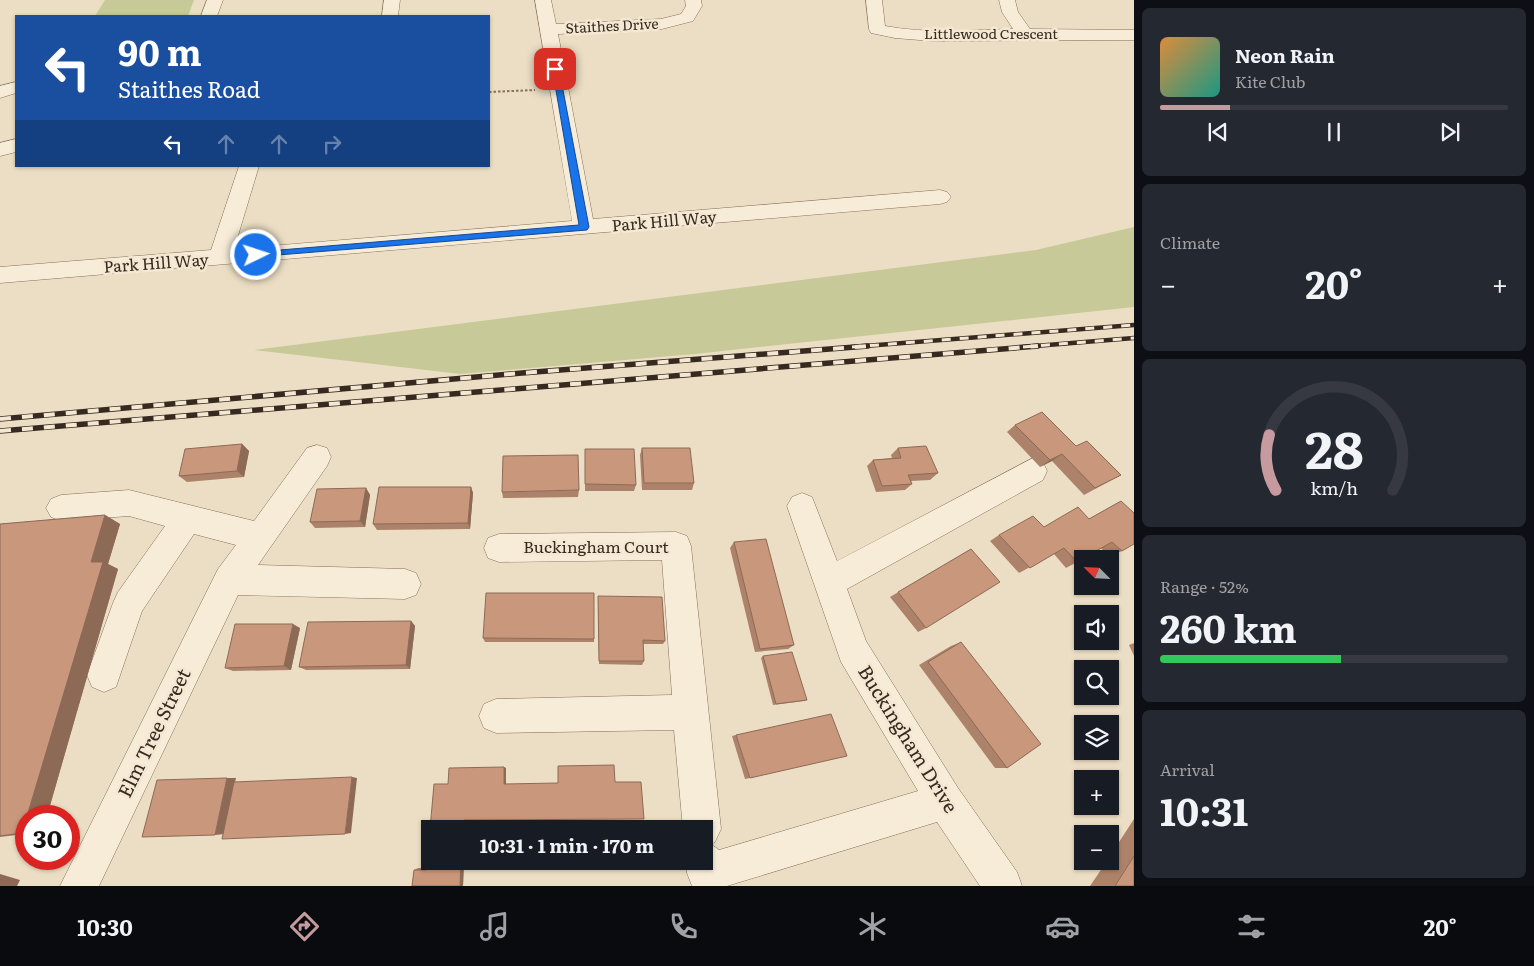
<!DOCTYPE html>
<meta charset="utf-8">
<style>
:root{--surface:#171b24;--page:#242831;--text:#f1f3f6;--muted:#9ea1a6;--line:#363941;--accent:#c79a9f}
body{margin:0;font-family:Literata,serif;background:var(--page);color:var(--text);height:100vh;display:flex;flex-direction:column;font-size:19px;white-space:nowrap}
*{box-sizing:border-box;margin:0}
p{font-size:16px;color:var(--muted)}
.icon{flex:none;width:28px;height:28px;fill:none;stroke:currentColor;stroke-width:2;stroke-linecap:round;stroke-linejoin:round}
.map{position:relative;flex:1;overflow:hidden}
.sheet{display:flex;flex-direction:column;gap:8px;padding:8px;background:#0d0f14;width:400px}
.sheet>*{flex:none}
.hud{position:absolute;left:15px;top:15px;width:475px;height:152px;border-radius:0px;box-shadow:0 1px 4px #0004;background:#1a4fa0;color:#fff;overflow:hidden}
.needle{width:32px;rotate:294deg}
.controls{position:absolute;left:1074px;top:550px;display:grid;gap:10px}
.controls a{display:grid;place-items:center;width:45px;height:45px;border-radius:0px;background:var(--surface);box-shadow:0 1px 4px #0004;font-size:25px}
.speed{position:absolute;left:15px;top:805px;display:flex;gap:10px;font-size:25px;font-weight:700;text-align:center}
.speed>*{display:grid;place-content:center;width:65px;height:65px;border-radius:50%;background:var(--surface);box-shadow:0 1px 4px #0004;line-height:1}
.speed .limit{border:8px solid #d22;background:#fff;color:#111}
.pin{position:absolute;display:grid;place-items:center;width:42px;height:42px;color:#fff;margin:-21px;border-radius:10px;box-shadow:0 2px 8px #0006}
.me{position:absolute;width:55px;margin:-28px;rotate:86deg;stroke-linejoin:round;filter:drop-shadow(0 0 4px #0008)}
.turn{display:flex;align-items:center;gap:18px;height:105px;padding:0 20px;font-size:22px}
.turn .icon{width:65px;height:65px;stroke-width:2.5}
.turn b{display:block;font-size:35px;line-height:42px}
.lanes{display:flex;align-items:center;height:48px;padding:0 20px;background:#0003;justify-content:center;gap:25px;direction:ltr}
.lanes .off{opacity:.35}
.big{font-size:38px;font-weight:700;line-height:1.1}
.sheet .tile{flex:1;display:flex;flex-direction:column;justify-content:center;gap:8px;min-width:0;padding:0 18px;border-radius:8px;background:var(--page)}
.sheet .dial{align-items:center;gap:0}
.dial svg{height:130px;overflow:visible;fill:none;stroke:var(--line);stroke-width:7;stroke-linecap:round;text-anchor:middle}
.dial text{fill:var(--text);stroke:none}
.song{display:flex;align-items:center;gap:15px}
.cover{width:60px;height:60px;border-radius:8px;background:linear-gradient(135deg,hsl(30 70% 55%),hsl(170 70% 35%))}
.played{height:5px;border-radius:2px;background:linear-gradient(90deg,var(--accent) 20%,var(--line) 20%)}
.keys{display:flex;justify-content:space-around;direction:ltr}
.heat{display:flex;justify-content:space-between;align-items:center;font-size:28px;direction:ltr}
.charge{height:8px;border-radius:4px;background:linear-gradient(90deg,#34c759 52%,var(--line) 0)}
.trip{position:absolute;left:421px;top:820px;width:292px;height:50px;border-radius:0px;background:var(--surface);box-shadow:0 1px 4px #0004;font-weight:700;line-height:50px;text-align:center}
.tab-bar{display:flex;height:80px;justify-content:space-around;align-items:center;background:#090b0e;color:var(--muted)}
.tab-bar .icon{width:35px;height:35px}
.tab-bar .active{color:var(--accent)}
.tab-bar b{font-size:22px;color:var(--text)}
main{display:flex;flex:1;min-height:0}
.map>svg:first-child{display:block}
.green{fill:#c7ca98}
.lines{fill:none;stroke-linecap:round;stroke-linejoin:round}
.minor-casing{stroke:#866f5b;stroke-width:1}
.path{stroke:#866f5b;stroke-width:2;stroke-dasharray:2.5 2;stroke-linecap:butt}
.minor{fill:#f7ecd7;fill-rule:evenodd}
.rail-far1-casing{stroke:#37291f;stroke-width:4.5}
.rail-casing{stroke:#37291f;stroke-width:5.5}
.rail-far1{stroke:#f4e8d3;stroke-width:3;stroke-dasharray:9;stroke-linecap:butt}
.rail{stroke:#f4e8d3;stroke-width:4;stroke-dasharray:11;stroke-linecap:butt}
.wall{fill:#ad826a}
.shaded-wall{fill:#8d6a56}
.building{fill:#c9977b;stroke:#8d6a56}
.route{fill:#1a73e8;stroke:#114b97}
.labels{text-anchor:middle;stroke-width:5;stroke-linejoin:round;paint-order:stroke}
.far-street-label{font-size:14px;fill:#37291f;stroke:#f4e8d3}
.street-label{font-size:16px;fill:#37291f;stroke:#f4e8d3}
.near-street-label{font-size:19px;fill:#37291f;stroke:#f4e8d3}
</style>
<main>
<div class="map">
<svg width="1134" height="886" viewBox="0 0 1134 886">
<rect width="100%" height="100%" fill="#ecdec4"/>
<!-- green -->
<g class="green">
<polygon points="105,0 194,0 188,16 95,16"/>
<polygon points="1134,227 1134,307 695,354 460,374 254,350 1036,250"/>
</g>
<g class="lines">
<defs>
<g id="minor">
<polygon points="207,0 223,0 217,16 201,16"/>
<polygon points="384,0 400,0 398,16 382,16"/>
<polygon points="535,0 551,0 556,24 661,19 681,14 686,6 685,0 701,0 702,6 693,21 662,29 558,34 593,219 940,190 947,192 951,197 947,202 940,204 0,283 0,267 211,250 239,166 259,166 234,249 572,221"/>
<path d="M866 0H882L885 26C927 34 970 30 1013 29L1002 12 999 0H1015L1018 12 1030 29 1134 30V40L932 41 895 38 871 33 869 29Z"/>
<polygon points="16,82 16,93 0,98 0,86"/>
<polygon points="16,139 16,152 0,156 0,143"/>
<polygon points="317,445 327,448 331,457 327,466 258,565 405,569 416,573 421,584 416,595 405,599 238,595 99,886 60,886 218,569 236,545 194,534 142,611 116,687 104,692 92,687 87,675 113,603 118,592 165,526 129,516 61,521 51,517 46,508 51,499 61,495 129,490 254,521 307,448"/>
<polygon points="1033,458 1043,462 1047,471 1043,480 847,589 866,641 958,788 1017,872 1022,886 980,886 937,822 727,886 692,886 687,873 686,861 705,861 705,829 683,829 674,730 496,733 484,728 479,716 484,704 496,699 672,695 662,560 499,562 488,558 484,548 488,538 499,534 676,532 687,536 691,546 721,829 715,842 711,844 719,850 918,791 841,662 787,506 792,497 802,493 812,497 837,561"/>
</g>
</defs>
<!-- minor casing -->
<use href="#minor" class="minor-casing"/>
<!-- path -->
<polyline class="path" points="489,92 535,90"/>
<!-- minor -->
<use href="#minor" class="minor"/>
<defs>
<g id="rail-far1">
<polyline points="852,347 1134,325"/>
<polyline points="1023,347 1134,338"/>
</g>
<g id="rail">
<polyline points="0,419 522,373 868,346"/>
<polyline points="0,431 1038,346"/>
</g>
</defs>
<!-- rail-far1 casing -->
<use href="#rail-far1" class="rail-far1-casing"/>
<!-- rail casing -->
<use href="#rail" class="rail-casing"/>
<!-- rail-far1 -->
<use href="#rail-far1" class="rail-far1"/>
<!-- rail -->
<use href="#rail" class="rail"/>
</g>
<!-- wall -->
<g class="wall">
<polygon points="1015,425 1076,446 1121,475 1084,495 1052,461 1040,467 1007,432"/>
<polygon points="242,444 249,451 244,477 187,482 179,476"/>
<polygon points="642,448 694,483 692,490 642,490 640,455"/>
<polygon points="898,448 938,473 930,480 911,481 912,484 905,490 876,492 867,466 873,460 892,458 891,455"/>
<polygon points="585,449 636,485 634,491 585,491"/>
<polygon points="471,487 473,493 470,529 377,530 373,524"/>
<polygon points="366,488 370,495 365,527 315,528 310,522"/>
<polygon points="579,490 578,497 503,498 502,492"/>
<polygon points="1121,501 1122,551 1109,557 1101,548 1077,562 1066,568 1054,554 1019,573 990,541 999,535 1089,519"/>
<polygon points="105,515 120,524 108,564 118,569 47,816 26,816 26,834 0,837 0,524"/>
<polygon points="734,542 794,645 788,649 755,652 730,548"/>
<polygon points="971,549 926,628 918,632 890,597"/>
<polygon points="598,596 665,641 663,644 643,644 644,661 642,665 599,664 598,601"/>
<polygon points="411,621 415,626 410,669 306,670 299,667"/>
<polygon points="300,628 291,670 233,671 225,668"/>
<polygon points="483,638 594,639 594,642 485,642"/>
<polygon points="961,642 1007,768 995,768 919,665 951,646"/>
<polygon points="1134,643 1134,656 1129,645"/>
<polygon points="763,656 807,700 804,701 773,705 761,658"/>
<polygon points="736,735 750,778 745,779 732,736"/>
<polygon points="1134,819 1134,886 1090,886 1107,861 1110,861 1110,856"/>
<polygon points="464,861 463,886 412,886 414,870 418,868 426,868"/>
</g>
<!-- shaded-wall -->
<g class="shaded-wall">
<polygon points="242,444 249,451 244,477 237,471"/>
<polygon points="1062,454 1052,461 1040,467 1050,460"/>
<polygon points="471,487 473,493 470,529 468,523"/>
<polygon points="366,488 370,495 365,527 360,521"/>
<polygon points="105,515 120,524 108,564 118,569 47,816 27,816 91,562"/>
<polygon points="411,621 415,626 410,669 406,665"/>
<polygon points="293,624 300,628 291,670 284,666"/>
<polygon points="504,767 506,768 506,784 504,784"/>
<polygon points="352,777 357,778 351,833 345,834"/>
<polygon points="227,778 236,778 224,834 215,835"/>
<polygon points="26,818 26,833 22,833"/>
<polygon points="464,820 467,820 466,829 464,829"/>
<polygon points="461,861 464,861 463,886 460,886"/>
<polygon points="0,874 20,880 17,886 0,886"/>
</g>
<!-- building -->
<g class="building">
<polygon points="1042,412 1076,446 1087,441 1121,475 1095,488 1062,454 1050,460 1015,425"/>
<polygon points="242,444 237,471 179,476 185,449"/>
<polygon points="926,446 938,473 908,475 912,484 882,486 873,460 901,458 898,448"/>
<polygon points="642,448 690,448 694,483 644,483"/>
<polygon points="585,449 634,449 636,485 585,484"/>
<polygon points="578,455 579,490 502,492 503,456"/>
<polygon points="379,487 471,487 468,523 373,524"/>
<polygon points="366,488 360,521 310,522 317,489"/>
<polygon points="1121,501 1134,513 1134,544 1122,551 1112,542 1077,562 1064,548 1030,568 999,535 1033,516 1044,527 1078,507 1089,519"/>
<polygon points="105,515 91,562 103,562 22,833 0,836 0,524"/>
<polygon points="766,539 794,645 760,649 734,542"/>
<polygon points="971,549 1000,582 926,628 898,592"/>
<polygon points="486,593 594,593 594,639 483,638"/>
<polygon points="598,596 662,597 665,641 643,640 644,661 599,661"/>
<polygon points="411,621 406,665 299,667 308,622"/>
<polygon points="235,624 293,624 284,666 225,668"/>
<polygon points="961,642 1041,744 1007,768 928,662"/>
<polygon points="792,652 807,700 776,704 763,656"/>
<polygon points="831,714 847,756 750,778 736,735"/>
<polygon points="614,765 615,782 641,782 644,819 464,820 464,829 430,829 434,784 448,784 449,768 504,767 504,784 558,783 558,766"/>
<polygon points="352,777 345,834 222,839 234,782"/>
<polygon points="227,778 215,835 142,837 157,780"/>
<polygon points="430,829 430,861 461,861 460,886 412,886 414,870 426,870"/>
<polygon points="1134,856 1134,886 1115,886"/>
</g>
<!-- route -->
<polygon class="route" points="552,67 559,69 589,227 587,230 253,257 252,255 256,252 579,225"/>
<g class="labels">
<!-- far-street labels -->
<g class="far-street-label">
<text transform="translate(612 26) rotate(-3)" y="5">Staithes Drive</text>
<text x="991" y="39">Littlewood Crescent</text>
</g>
<!-- street labels -->
<g class="street-label">
<text transform="translate(664 221) rotate(-5)" y="6">Park Hill Way</text>
<text transform="translate(156 263) rotate(-4)" y="6">Park Hill Way</text>
<text x="596" y="553">Buckingham Court</text>
</g>
<!-- near-street labels -->
<g class="near-street-label">
<text transform="translate(154 733) rotate(-64)" y="7">Elm Tree Street</text>
<text transform="translate(908 739) rotate(58)" y="7">Buckingham Drive</text>
</g>
</g>
</svg>
<div class="controls">
<a><svg class="needle" viewBox="-14 -14 28 28"><path d="M0-13l5 13h-10z" fill="#e53935"/><path d="M0 13l5-13h-10z" fill="#9ea1a6"/></svg></a>
<a><svg class="icon" aria-label="sound" viewBox="0 0 24 24"><path d="M4 9h4l5-4v14l-5-4H4zM17 9q2 3 0 6"/></svg></a>
<a><svg class="icon" aria-label="search" viewBox="0 0 24 24"><circle cx="10" cy="10" r="6"/><path d="M15 15l6 6"/></svg></a>
<a><svg class="icon" aria-label="layers" viewBox="0 0 24 24"><path d="M12 4l9 5-9 5-9-5zM3 14l9 5 9-5"/></svg></a>
<a>+</a>
<a>−</a>
</div>
<div class="speed"><div class="limit">30</div></div>
<div class="pin" style="left:555px;top:69px;background:#d93025"><svg class="icon" aria-label="arrive" viewBox="0 0 24 24"><path d="M6 21V4h12l-3 4 3 4H6"/></svg></div>
<svg class="me" style="left:256px;top:255px" viewBox="-20 -20 40 40"><circle r="17" fill="#1a73e8" stroke="#fff" stroke-width="3"/><path d="M0-11L8 9 0 5-8 9z" fill="#fff"/></svg>
<div class="trip">10:31 · 1 min · 170 m</div>
<div class="hud">
<div class="turn"><svg class="icon" aria-label="left" viewBox="0 0 24 24"><path d="M17 20v-9H6M10 6l-5 5 5 5"/></svg><div><b>90 m</b>Staithes Road</div></div>
<div class="lanes"><svg class="icon" aria-label="left" viewBox="0 0 24 24"><path d="M17 20v-9H6M10 6l-5 5 5 5"/></svg><svg class="icon off" aria-label="ahead" viewBox="0 0 24 24"><path d="M12 20V5M6 11l6-6 6 6"/></svg><svg class="icon off" aria-label="ahead" viewBox="0 0 24 24"><path d="M12 20V5M6 11l6-6 6 6"/></svg><svg class="icon off" aria-label="right" viewBox="0 0 24 24"><path d="M7 20v-9h11M14 6l5 5-5 5"/></svg></div>
</div>
</div>
<section class="sheet">
<div class="tile">
<div class="song"><i class="cover"></i><div><b>Neon Rain</b><p>Kite Club</p></div></div>
<div class="played"></div>
<div class="keys"><svg class="icon" aria-label="previous" viewBox="0 0 24 24"><path d="M18 5L8 12l10 7zM5 5v14"/></svg><svg class="icon" aria-label="pause" viewBox="0 0 24 24"><path d="M8 5v14M16 5v14"/></svg><svg class="icon" aria-label="next" viewBox="0 0 24 24"><path d="M6 5l10 7-10 7zM19 5v14"/></svg></div>
</div>
<div class="tile"><p>Climate</p>
<div class="heat"><a>−</a><b class="big">20°</b><a>+</a></div>
</div>
<div class="tile dial"><svg viewBox="0 0 100 80">
<path d="M14 69A42 42 0 1 1 86 69"/>
<path d="M14 69A42 42 0 0 1 10 35" stroke="#c79a9f"/>
<text x="50" y="56" font-size="32" font-weight="700">28</text>
<text x="50" y="72" font-size="11">km/h</text>
</svg></div>
<div class="tile"><p>Range · 52%</p><b class="big">260 km</b><div class="charge"></div></div>
<div class="tile"><p>Arrival</p><b class="big">10:31</b></div>
</section>
</main>
<nav class="tab-bar">
<b>10:30</b>
<svg class="icon active" aria-label="directions" viewBox="0 0 24 24"><path d="M12 3l9 9-9 9-9-9zM9 14v-3h6M13 9l2 2-2 2"/></svg>
<svg class="icon" aria-label="music" viewBox="0 0 24 24"><path d="M9 18V5l10-2v13"/><circle cx="6" cy="18" r="3"/><circle cx="16" cy="16" r="3"/></svg>
<svg class="icon" aria-label="phone" viewBox="0 0 24 24"><path d="M5 4h4l2 5-3 2q2 4 5 5l2-3 5 2v4C11 20 4 13 5 4z"/></svg>
<svg class="icon" aria-label="climate" viewBox="0 0 24 24"><path d="M12 3v18M4 7l16 10M4 17L20 7"/></svg>
<svg class="icon" aria-label="car" viewBox="0 0 24 24"><path d="M5 17H2v-5l4-1 3-4h7l3 4 3 1v5h-3M9 17h6M6 11h13"/><circle cx="7" cy="17" r="2"/><circle cx="17" cy="17" r="2"/></svg>
<svg class="icon" aria-label="filters" viewBox="0 0 24 24"><path d="M4 7h16M4 17h16"/><circle cx="9" cy="7" r="2"/><circle cx="15" cy="17" r="2"/></svg>
<b>20°</b>
</nav>
